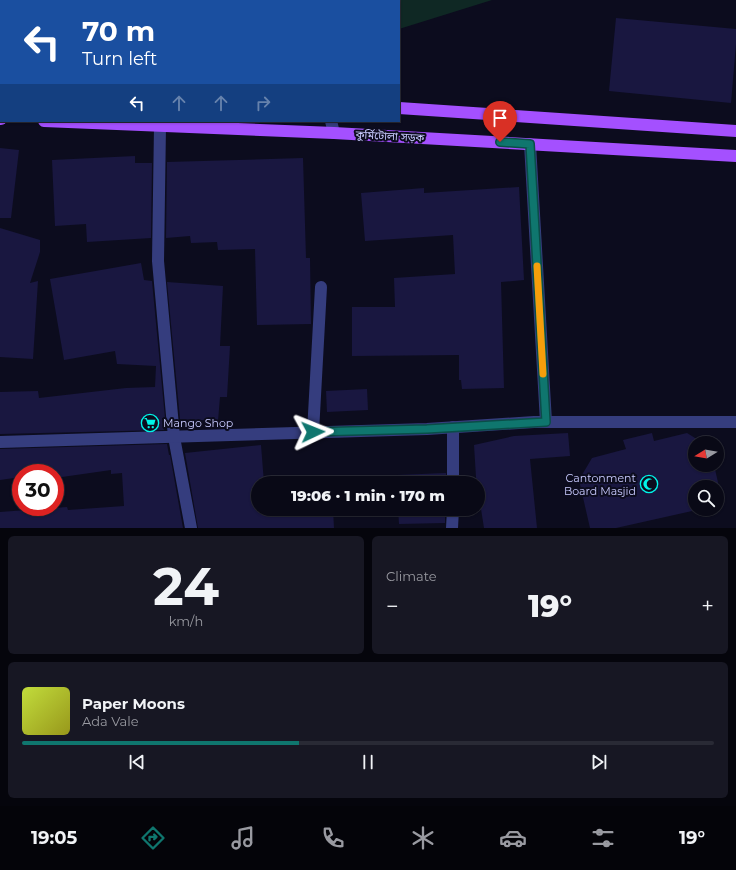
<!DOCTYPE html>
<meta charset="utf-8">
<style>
:root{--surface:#090916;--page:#171723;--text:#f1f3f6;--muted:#999aa1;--line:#292a35;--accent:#0f766e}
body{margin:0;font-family:Montserrat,"Noto Sans Bengali",sans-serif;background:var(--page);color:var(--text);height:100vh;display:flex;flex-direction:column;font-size:15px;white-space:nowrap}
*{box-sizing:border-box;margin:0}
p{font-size:13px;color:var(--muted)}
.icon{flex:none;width:22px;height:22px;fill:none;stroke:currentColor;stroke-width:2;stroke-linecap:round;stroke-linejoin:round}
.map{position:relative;height:528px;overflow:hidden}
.panel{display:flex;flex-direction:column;gap:8px;padding:8px;background:#05050c;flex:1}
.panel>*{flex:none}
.banner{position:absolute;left:0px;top:0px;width:400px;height:122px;box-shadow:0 1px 3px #0004,0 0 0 1px var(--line);background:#1a4fa0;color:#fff;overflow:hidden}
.needle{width:26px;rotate:259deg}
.buttons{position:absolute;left:688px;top:436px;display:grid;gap:8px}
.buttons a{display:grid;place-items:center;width:36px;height:36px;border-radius:50%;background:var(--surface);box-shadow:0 1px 3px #0004,0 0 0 1px var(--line);font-size:20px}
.speed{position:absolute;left:12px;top:464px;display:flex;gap:8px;font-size:20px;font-weight:700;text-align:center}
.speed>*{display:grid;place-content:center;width:52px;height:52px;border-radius:50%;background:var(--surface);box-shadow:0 1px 3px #0004,0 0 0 1px var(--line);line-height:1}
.speed .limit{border:6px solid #d22;background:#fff;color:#111}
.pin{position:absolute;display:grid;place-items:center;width:34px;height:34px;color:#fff;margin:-41px -17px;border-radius:50% 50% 50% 0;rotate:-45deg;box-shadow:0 0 4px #0007}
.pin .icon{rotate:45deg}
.me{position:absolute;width:44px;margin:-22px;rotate:88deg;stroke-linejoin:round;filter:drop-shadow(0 0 3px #0008)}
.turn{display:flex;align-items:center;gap:14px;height:84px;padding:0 16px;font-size:18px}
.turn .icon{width:52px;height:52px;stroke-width:2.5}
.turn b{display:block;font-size:28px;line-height:34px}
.lanes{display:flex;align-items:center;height:38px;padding:0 16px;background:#0003;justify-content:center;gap:20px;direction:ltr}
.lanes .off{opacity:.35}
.big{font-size:30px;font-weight:800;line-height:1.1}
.panel .tile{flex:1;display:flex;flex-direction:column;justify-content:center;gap:6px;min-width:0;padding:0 14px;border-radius:6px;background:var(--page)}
.panel .dial{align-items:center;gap:0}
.dial b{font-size:52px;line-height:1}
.song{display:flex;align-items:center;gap:12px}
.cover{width:48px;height:48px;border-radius:6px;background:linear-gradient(135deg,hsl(70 70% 55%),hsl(60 70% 35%))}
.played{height:4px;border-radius:2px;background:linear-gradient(90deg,var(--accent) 40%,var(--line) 40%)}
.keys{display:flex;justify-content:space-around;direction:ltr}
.heat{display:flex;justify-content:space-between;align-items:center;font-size:22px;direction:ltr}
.panel .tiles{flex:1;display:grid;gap:8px;grid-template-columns:1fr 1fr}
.tile:last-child{grid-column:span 2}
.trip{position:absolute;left:251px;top:476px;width:234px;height:40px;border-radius:20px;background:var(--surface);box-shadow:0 1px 3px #0004,0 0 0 1px var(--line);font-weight:800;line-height:40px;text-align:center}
.tab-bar{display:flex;height:64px;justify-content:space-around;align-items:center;background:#040409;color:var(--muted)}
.tab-bar .icon{width:28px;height:28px}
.tab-bar .on{color:var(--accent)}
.tab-bar b{font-size:18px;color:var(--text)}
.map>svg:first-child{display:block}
.green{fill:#0f2824}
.building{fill:#191740}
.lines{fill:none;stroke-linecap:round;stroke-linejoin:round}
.minor{stroke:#353d7e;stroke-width:12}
.major{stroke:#a450ff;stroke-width:12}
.route-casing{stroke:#0a4d48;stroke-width:10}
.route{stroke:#0f766e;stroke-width:7}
.slow{stroke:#f59e0b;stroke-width:7}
.labels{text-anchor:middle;stroke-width:4;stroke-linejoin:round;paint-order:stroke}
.street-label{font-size:11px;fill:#c9cbff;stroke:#0c0c1e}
.poi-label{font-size:11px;fill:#c9cbff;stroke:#0c0c1e;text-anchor:start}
</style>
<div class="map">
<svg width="736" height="528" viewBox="0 0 736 528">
<rect width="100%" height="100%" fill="#0c0c1e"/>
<!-- green -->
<polygon class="green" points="0,0 492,0 399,29 399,1 1,1 1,76 0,76"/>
<!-- building -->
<g class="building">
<polygon points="616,18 736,29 736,44 731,103 609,91"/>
<polygon points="0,148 19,150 11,218 0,218"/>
<polygon points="135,156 135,163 152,163 151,238 87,242 86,224 55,226 52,160"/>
<polygon points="303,158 306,258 310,258 311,324 257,325 255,249 218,250 217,242 191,243 190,236 166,238 167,162"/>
<polygon points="519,187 524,280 501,282 504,388 462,389 461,380 459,380 459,355 352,356 352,307 395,307 394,278 455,274 453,235 365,241 361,193 424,188 424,193"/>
<polygon points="0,228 40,240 40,252 30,283 38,281 33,359 0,357"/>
<polygon points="141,263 144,280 152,281 165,418 162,418 164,430 0,434 0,392 38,391 39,398 126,388 155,387 156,366 117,364 115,351 64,360 50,279"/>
<polygon points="167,282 223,286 220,346 230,346 227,397 220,397 218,421 180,419"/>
<polygon points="367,389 368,410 327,412 326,391"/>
<polygon points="568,433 570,456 530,459 537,528 484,528 478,490 478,483 477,483 476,477 474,445 514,436"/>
<polygon points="652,433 654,441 687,433 703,443 695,443 695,465 714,465 723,504 717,505 717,487 695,487 695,509 701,509 616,528 590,528 579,480 592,458 626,449 623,440"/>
<polygon points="167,444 169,455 170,455 183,528 0,528 0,512 67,507 68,510 124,506 122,473 111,474 111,470 55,478 55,473 21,473 21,477 0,480 0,449"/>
<polygon points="261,445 264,483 258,483 258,509 333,509 334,528 198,528 185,453"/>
<polygon points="446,473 446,483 397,483 397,475"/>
<polygon points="398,509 445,509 445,523 399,524"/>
</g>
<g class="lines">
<!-- minor -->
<g class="minor">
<polyline points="300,0 300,1"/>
<polyline points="331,121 334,133"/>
<polyline points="160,126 158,261 174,437 191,528"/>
<polyline points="530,144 546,422"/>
<polyline points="313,432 321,287"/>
<polyline points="0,442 427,429 534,422 736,422"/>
<polyline points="453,483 453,427"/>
<polyline points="452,528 453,509"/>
</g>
<!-- major -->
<g class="major">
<polyline points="0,88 1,88"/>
<polyline points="399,108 736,131"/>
<polyline points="0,119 1,119"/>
<polyline points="44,121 334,133 736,156"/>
</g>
</g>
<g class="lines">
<defs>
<polyline id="route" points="313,432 427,429 546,422 530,144 500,142"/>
</defs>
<!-- route casing -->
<use href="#route" class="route-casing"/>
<!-- route -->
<use href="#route" class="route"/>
<!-- slow -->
<polyline class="slow" points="537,266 543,374"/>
</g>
<!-- icons -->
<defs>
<symbol id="supermarket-ring" viewBox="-11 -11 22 22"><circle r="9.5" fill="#0c0c1e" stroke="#00f4e8" stroke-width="1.5"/><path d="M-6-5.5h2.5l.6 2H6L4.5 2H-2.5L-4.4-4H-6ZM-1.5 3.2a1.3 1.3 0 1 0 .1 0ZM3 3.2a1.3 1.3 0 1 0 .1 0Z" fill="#00f4e8"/></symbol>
<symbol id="mosque-ring" viewBox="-11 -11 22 22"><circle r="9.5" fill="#0c0c1e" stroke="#00f4e8" stroke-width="1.5"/><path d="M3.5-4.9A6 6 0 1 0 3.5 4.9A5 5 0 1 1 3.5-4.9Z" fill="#00f4e8"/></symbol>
</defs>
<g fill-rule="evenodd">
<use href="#supermarket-ring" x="140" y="413" width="20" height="20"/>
<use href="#mosque-ring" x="639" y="474" width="20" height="20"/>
</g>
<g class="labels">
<!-- street labels -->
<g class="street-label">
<text transform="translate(390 136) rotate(3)" y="4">কুর্মিটোলা সড়ক</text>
</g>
<!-- poi labels -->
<g class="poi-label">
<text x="163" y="427">Mango Shop</text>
<text x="636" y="482" text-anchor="end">Cantonment<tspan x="636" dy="13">Board Masjid</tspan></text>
</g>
</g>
</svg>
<div class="buttons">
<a><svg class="needle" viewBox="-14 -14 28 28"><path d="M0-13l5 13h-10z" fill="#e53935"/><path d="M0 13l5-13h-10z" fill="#999aa1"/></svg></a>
<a><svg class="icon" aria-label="search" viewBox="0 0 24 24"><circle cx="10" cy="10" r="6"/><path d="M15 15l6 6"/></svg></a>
</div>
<div class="speed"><div class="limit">30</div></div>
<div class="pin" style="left:500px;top:142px;background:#d93025"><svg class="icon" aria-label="arrive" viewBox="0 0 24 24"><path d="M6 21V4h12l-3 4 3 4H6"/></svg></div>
<svg class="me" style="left:313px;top:432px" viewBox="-20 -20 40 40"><path d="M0-17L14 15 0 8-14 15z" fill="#0f766e" stroke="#fff" stroke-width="4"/></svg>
<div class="trip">19:06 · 1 min · 170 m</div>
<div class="banner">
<div class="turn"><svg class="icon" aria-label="left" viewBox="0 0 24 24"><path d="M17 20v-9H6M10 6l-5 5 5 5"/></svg><div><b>70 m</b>Turn left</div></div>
<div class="lanes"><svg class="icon" aria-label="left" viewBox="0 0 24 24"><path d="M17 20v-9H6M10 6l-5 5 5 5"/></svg><svg class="icon off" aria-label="ahead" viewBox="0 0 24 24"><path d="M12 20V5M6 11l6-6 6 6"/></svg><svg class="icon off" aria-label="ahead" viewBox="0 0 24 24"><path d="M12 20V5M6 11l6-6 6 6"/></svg><svg class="icon off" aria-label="right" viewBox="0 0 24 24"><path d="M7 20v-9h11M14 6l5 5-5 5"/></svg></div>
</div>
</div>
<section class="panel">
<div class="tiles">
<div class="tile dial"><b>24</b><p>km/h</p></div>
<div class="tile"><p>Climate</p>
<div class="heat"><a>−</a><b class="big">19°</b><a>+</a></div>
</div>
<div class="tile">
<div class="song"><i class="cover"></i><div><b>Paper Moons</b><p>Ada Vale</p></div></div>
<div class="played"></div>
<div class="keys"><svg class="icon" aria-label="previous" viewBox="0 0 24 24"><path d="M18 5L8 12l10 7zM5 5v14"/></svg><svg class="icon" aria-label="pause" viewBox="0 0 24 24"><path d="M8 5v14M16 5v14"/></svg><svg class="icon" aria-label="next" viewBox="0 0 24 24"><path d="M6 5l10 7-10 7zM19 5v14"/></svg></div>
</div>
</div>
</section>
<nav class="tab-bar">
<b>19:05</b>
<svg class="icon on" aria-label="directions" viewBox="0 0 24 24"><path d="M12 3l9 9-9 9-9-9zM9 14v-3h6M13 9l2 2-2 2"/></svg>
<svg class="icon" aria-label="music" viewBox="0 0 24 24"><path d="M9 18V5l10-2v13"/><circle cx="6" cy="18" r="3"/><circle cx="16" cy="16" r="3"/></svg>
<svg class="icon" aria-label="phone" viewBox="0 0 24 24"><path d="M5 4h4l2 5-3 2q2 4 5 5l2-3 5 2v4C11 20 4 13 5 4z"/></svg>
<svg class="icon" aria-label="climate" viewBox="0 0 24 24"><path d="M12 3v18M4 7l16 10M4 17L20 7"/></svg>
<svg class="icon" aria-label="car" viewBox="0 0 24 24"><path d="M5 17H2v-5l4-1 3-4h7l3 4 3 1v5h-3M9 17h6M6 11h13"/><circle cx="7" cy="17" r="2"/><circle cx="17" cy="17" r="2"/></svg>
<svg class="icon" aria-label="filters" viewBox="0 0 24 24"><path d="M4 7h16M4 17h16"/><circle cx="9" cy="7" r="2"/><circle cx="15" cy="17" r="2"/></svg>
<b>19°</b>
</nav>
